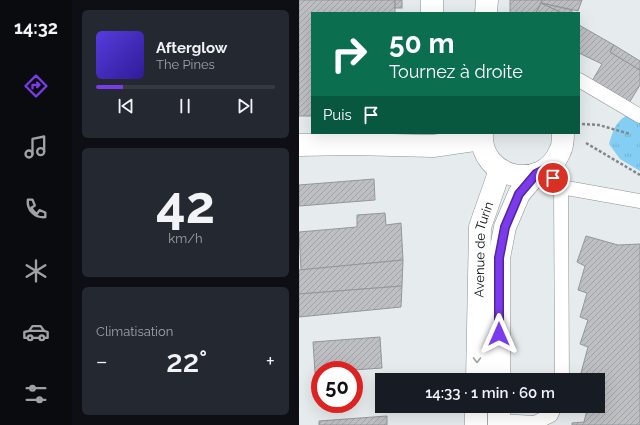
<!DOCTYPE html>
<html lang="fr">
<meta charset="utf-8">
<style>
:root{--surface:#171b24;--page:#242831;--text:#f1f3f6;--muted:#9ea1a6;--line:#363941;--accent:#7c3aed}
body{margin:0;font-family:Raleway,sans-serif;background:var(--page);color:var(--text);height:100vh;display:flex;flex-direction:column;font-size:15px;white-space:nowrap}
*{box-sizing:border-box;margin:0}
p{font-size:13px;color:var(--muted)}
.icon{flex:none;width:22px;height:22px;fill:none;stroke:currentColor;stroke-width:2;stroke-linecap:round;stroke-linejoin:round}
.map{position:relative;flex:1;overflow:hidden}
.drawer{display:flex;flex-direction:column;gap:10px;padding:10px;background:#0d0f14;width:227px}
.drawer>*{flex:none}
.hud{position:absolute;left:12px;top:12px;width:269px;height:122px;border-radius:0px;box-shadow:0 4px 16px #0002;background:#0b6e4f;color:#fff;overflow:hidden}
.speed{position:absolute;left:12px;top:361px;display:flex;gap:8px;font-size:20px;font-weight:700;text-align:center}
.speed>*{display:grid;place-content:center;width:52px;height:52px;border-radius:50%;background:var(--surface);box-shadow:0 4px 16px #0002;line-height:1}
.speed .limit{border:6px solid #d22;background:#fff;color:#111}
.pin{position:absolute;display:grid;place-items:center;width:34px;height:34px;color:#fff;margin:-17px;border:2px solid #fff;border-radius:50%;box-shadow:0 1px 4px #0007}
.me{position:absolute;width:44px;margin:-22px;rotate:0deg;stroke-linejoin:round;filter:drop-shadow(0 0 3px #0008)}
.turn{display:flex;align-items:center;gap:14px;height:84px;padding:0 12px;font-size:18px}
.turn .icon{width:52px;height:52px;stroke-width:2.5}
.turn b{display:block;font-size:28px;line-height:34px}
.then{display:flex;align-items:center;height:38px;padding:0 12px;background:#0003;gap:8px;font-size:15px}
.big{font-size:30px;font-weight:600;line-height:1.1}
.drawer .tile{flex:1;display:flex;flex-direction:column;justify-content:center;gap:6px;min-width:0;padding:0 14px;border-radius:6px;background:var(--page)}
.drawer .dial{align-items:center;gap:0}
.dial b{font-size:52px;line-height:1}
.song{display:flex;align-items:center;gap:12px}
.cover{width:48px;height:48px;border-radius:6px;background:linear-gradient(135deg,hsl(250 70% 55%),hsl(250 70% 35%))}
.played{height:4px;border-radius:2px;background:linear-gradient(90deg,var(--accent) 15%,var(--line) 15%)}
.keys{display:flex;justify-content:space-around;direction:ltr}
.heat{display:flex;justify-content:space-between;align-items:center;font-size:22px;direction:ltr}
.trip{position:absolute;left:76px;top:373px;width:230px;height:40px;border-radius:0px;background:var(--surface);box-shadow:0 4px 16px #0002;font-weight:600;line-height:40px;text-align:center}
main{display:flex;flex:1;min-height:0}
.menu{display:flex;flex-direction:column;width:72px;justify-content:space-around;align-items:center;background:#090b0e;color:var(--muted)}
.menu .icon{width:28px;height:28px}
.menu .selected{color:var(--accent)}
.menu b{font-size:18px;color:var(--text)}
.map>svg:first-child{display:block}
.grass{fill:url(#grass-tufts)}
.building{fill:url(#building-hatch);stroke:#93969a}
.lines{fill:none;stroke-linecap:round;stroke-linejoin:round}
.lane-casing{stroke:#8d9294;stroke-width:15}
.street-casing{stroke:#8d9294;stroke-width:23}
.secondary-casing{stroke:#8d9294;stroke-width:23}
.path{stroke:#848789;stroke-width:2.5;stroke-dasharray:3 2;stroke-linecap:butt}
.lane{stroke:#fff;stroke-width:14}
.street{stroke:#fff;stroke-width:22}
.secondary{stroke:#fff;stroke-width:22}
.oneway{stroke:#9e9f9f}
.route-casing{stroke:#51269a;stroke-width:10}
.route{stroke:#7c3aed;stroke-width:7}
.labels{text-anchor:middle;stroke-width:3.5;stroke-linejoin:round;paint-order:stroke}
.street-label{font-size:13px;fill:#0d0f10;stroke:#fff}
</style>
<main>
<nav class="menu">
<b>14:32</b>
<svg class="icon selected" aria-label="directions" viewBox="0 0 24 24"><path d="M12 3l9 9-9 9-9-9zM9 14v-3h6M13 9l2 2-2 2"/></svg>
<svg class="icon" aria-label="music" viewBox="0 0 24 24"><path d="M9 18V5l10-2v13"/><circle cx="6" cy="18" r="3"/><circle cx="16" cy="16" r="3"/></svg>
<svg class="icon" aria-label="phone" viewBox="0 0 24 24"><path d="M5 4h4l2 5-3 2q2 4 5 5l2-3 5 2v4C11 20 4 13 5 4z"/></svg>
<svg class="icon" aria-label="climate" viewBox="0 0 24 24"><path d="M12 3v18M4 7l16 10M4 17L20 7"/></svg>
<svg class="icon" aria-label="car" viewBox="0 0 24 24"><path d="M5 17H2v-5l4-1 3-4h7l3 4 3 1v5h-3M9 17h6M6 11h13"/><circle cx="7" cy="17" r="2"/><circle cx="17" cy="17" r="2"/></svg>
<svg class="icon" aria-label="filters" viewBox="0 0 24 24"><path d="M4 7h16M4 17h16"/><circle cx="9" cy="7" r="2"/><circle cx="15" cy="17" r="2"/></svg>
</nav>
<section class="drawer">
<div class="tile">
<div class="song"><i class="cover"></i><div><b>Afterglow</b><p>The Pines</p></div></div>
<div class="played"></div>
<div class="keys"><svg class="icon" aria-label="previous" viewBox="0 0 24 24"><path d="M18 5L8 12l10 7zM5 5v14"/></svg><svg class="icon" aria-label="pause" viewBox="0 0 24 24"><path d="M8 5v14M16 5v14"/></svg><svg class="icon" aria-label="next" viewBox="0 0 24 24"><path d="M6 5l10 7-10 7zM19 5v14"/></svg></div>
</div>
<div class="tile dial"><b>42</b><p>km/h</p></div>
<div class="tile"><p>Climatisation</p>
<div class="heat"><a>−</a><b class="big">22°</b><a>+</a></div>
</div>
</section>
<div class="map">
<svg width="341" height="425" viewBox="0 0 341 425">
<defs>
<pattern id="grass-tufts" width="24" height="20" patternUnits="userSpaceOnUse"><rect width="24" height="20" fill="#84cef3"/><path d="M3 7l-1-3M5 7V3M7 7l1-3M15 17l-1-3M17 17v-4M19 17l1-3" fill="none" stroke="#71b0cf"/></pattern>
<pattern id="building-hatch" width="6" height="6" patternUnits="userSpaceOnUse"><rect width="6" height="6" fill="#bdbfc3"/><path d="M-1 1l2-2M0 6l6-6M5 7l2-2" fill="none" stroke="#a1a3a6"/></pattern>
</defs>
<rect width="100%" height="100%" fill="#e6ebed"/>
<!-- grass -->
<path class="grass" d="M341 110V171L321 159 310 144C316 123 320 117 341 110Z"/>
<!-- building -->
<g class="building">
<polygon points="0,0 96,0 96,13 13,13 13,116 0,116"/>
<rect x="96" y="0" width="7" height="8"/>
<polygon points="211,0 243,0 237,13 211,13"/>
<polygon points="243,0 283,0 279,11 242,3"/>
<polygon points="242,3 263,13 237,13"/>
<polygon points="242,3 273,10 273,12 275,13 263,13"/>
<polygon points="280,25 315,45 311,52 341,70 341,85 330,103 293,81 303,64 280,53"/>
<polygon points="315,45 341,61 341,70 311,52"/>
<polygon points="75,179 76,200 0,206 0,185"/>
<polygon points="86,213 87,225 102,223 104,260 2,270 0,232 58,227 58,215"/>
<polygon points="287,236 319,245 341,244 341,425 273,425 273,423 285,422 289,406 299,406 299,380 289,380 291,375 282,373 289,347 281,344 289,320 281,317 288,293 279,290 286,266 278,262"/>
<polygon points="104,260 103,286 0,294 0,270"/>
<polygon points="103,286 102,307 0,317 0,294"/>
<polygon points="81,337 83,368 54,370 21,370 21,373 16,373 14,342"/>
<polygon points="88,416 88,425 20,425 20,421"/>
</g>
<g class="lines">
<defs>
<g id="lane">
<polyline points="280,80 341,116"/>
<polyline points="247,169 262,187 263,380"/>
<polyline points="262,187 341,201"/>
<polyline points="200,421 236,423 239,425"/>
<polyline points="236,423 252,415 256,406"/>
</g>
<g id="street">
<polyline points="133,0 133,13"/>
<polyline points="0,145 53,144 134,146 182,139"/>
</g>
<g id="secondary">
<polyline points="187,13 188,0"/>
<path d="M183 133C180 179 244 193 261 151 264 146 264 139 264 133"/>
<path id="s1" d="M178 380 181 227 201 170"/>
<polyline points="200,380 200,258 206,227 220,194 237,174"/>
<polyline points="200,406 200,425"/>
<polyline points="177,425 177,406"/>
</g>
</defs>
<!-- lane casing -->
<use href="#lane" class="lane-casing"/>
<!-- street casing -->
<use href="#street" class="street-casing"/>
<!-- secondary casing -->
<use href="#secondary" class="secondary-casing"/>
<!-- path -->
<g class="path">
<polyline points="283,124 300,125 331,134"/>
<polyline points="287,143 341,175"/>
</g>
<!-- lane -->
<use href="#lane" class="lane"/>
<!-- street -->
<use href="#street" class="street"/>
<!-- secondary -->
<use href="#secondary" class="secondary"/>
</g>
<!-- one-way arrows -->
<defs><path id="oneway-chevron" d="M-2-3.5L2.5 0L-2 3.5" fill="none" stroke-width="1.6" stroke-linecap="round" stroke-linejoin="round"/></defs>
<use class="oneway" href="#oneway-chevron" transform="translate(178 360) rotate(91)"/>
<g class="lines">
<defs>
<polyline id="route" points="200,334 200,258 206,227 220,194 237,174 247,169 254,178"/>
</defs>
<!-- route casing -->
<use href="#route" class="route-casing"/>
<!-- route -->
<use href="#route" class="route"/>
</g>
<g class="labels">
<!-- street labels -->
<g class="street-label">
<text dy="5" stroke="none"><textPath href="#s1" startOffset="131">Avenue de Turin</textPath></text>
</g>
</g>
</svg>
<div class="speed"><div class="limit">50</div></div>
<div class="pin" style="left:254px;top:178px;background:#d93025"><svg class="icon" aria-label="arrive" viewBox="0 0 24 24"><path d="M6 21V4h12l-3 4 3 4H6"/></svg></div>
<svg class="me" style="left:200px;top:334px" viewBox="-20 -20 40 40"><path d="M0-17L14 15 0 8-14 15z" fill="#7c3aed" stroke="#fff" stroke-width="4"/></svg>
<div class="trip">14:33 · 1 min · 60 m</div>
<div class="hud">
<div class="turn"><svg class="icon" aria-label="right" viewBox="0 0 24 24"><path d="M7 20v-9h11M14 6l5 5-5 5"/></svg><div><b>50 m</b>Tournez à droite</div></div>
<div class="then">Puis<svg class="icon" aria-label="arrive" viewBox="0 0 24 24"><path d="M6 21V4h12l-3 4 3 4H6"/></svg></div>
</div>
</div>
</main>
